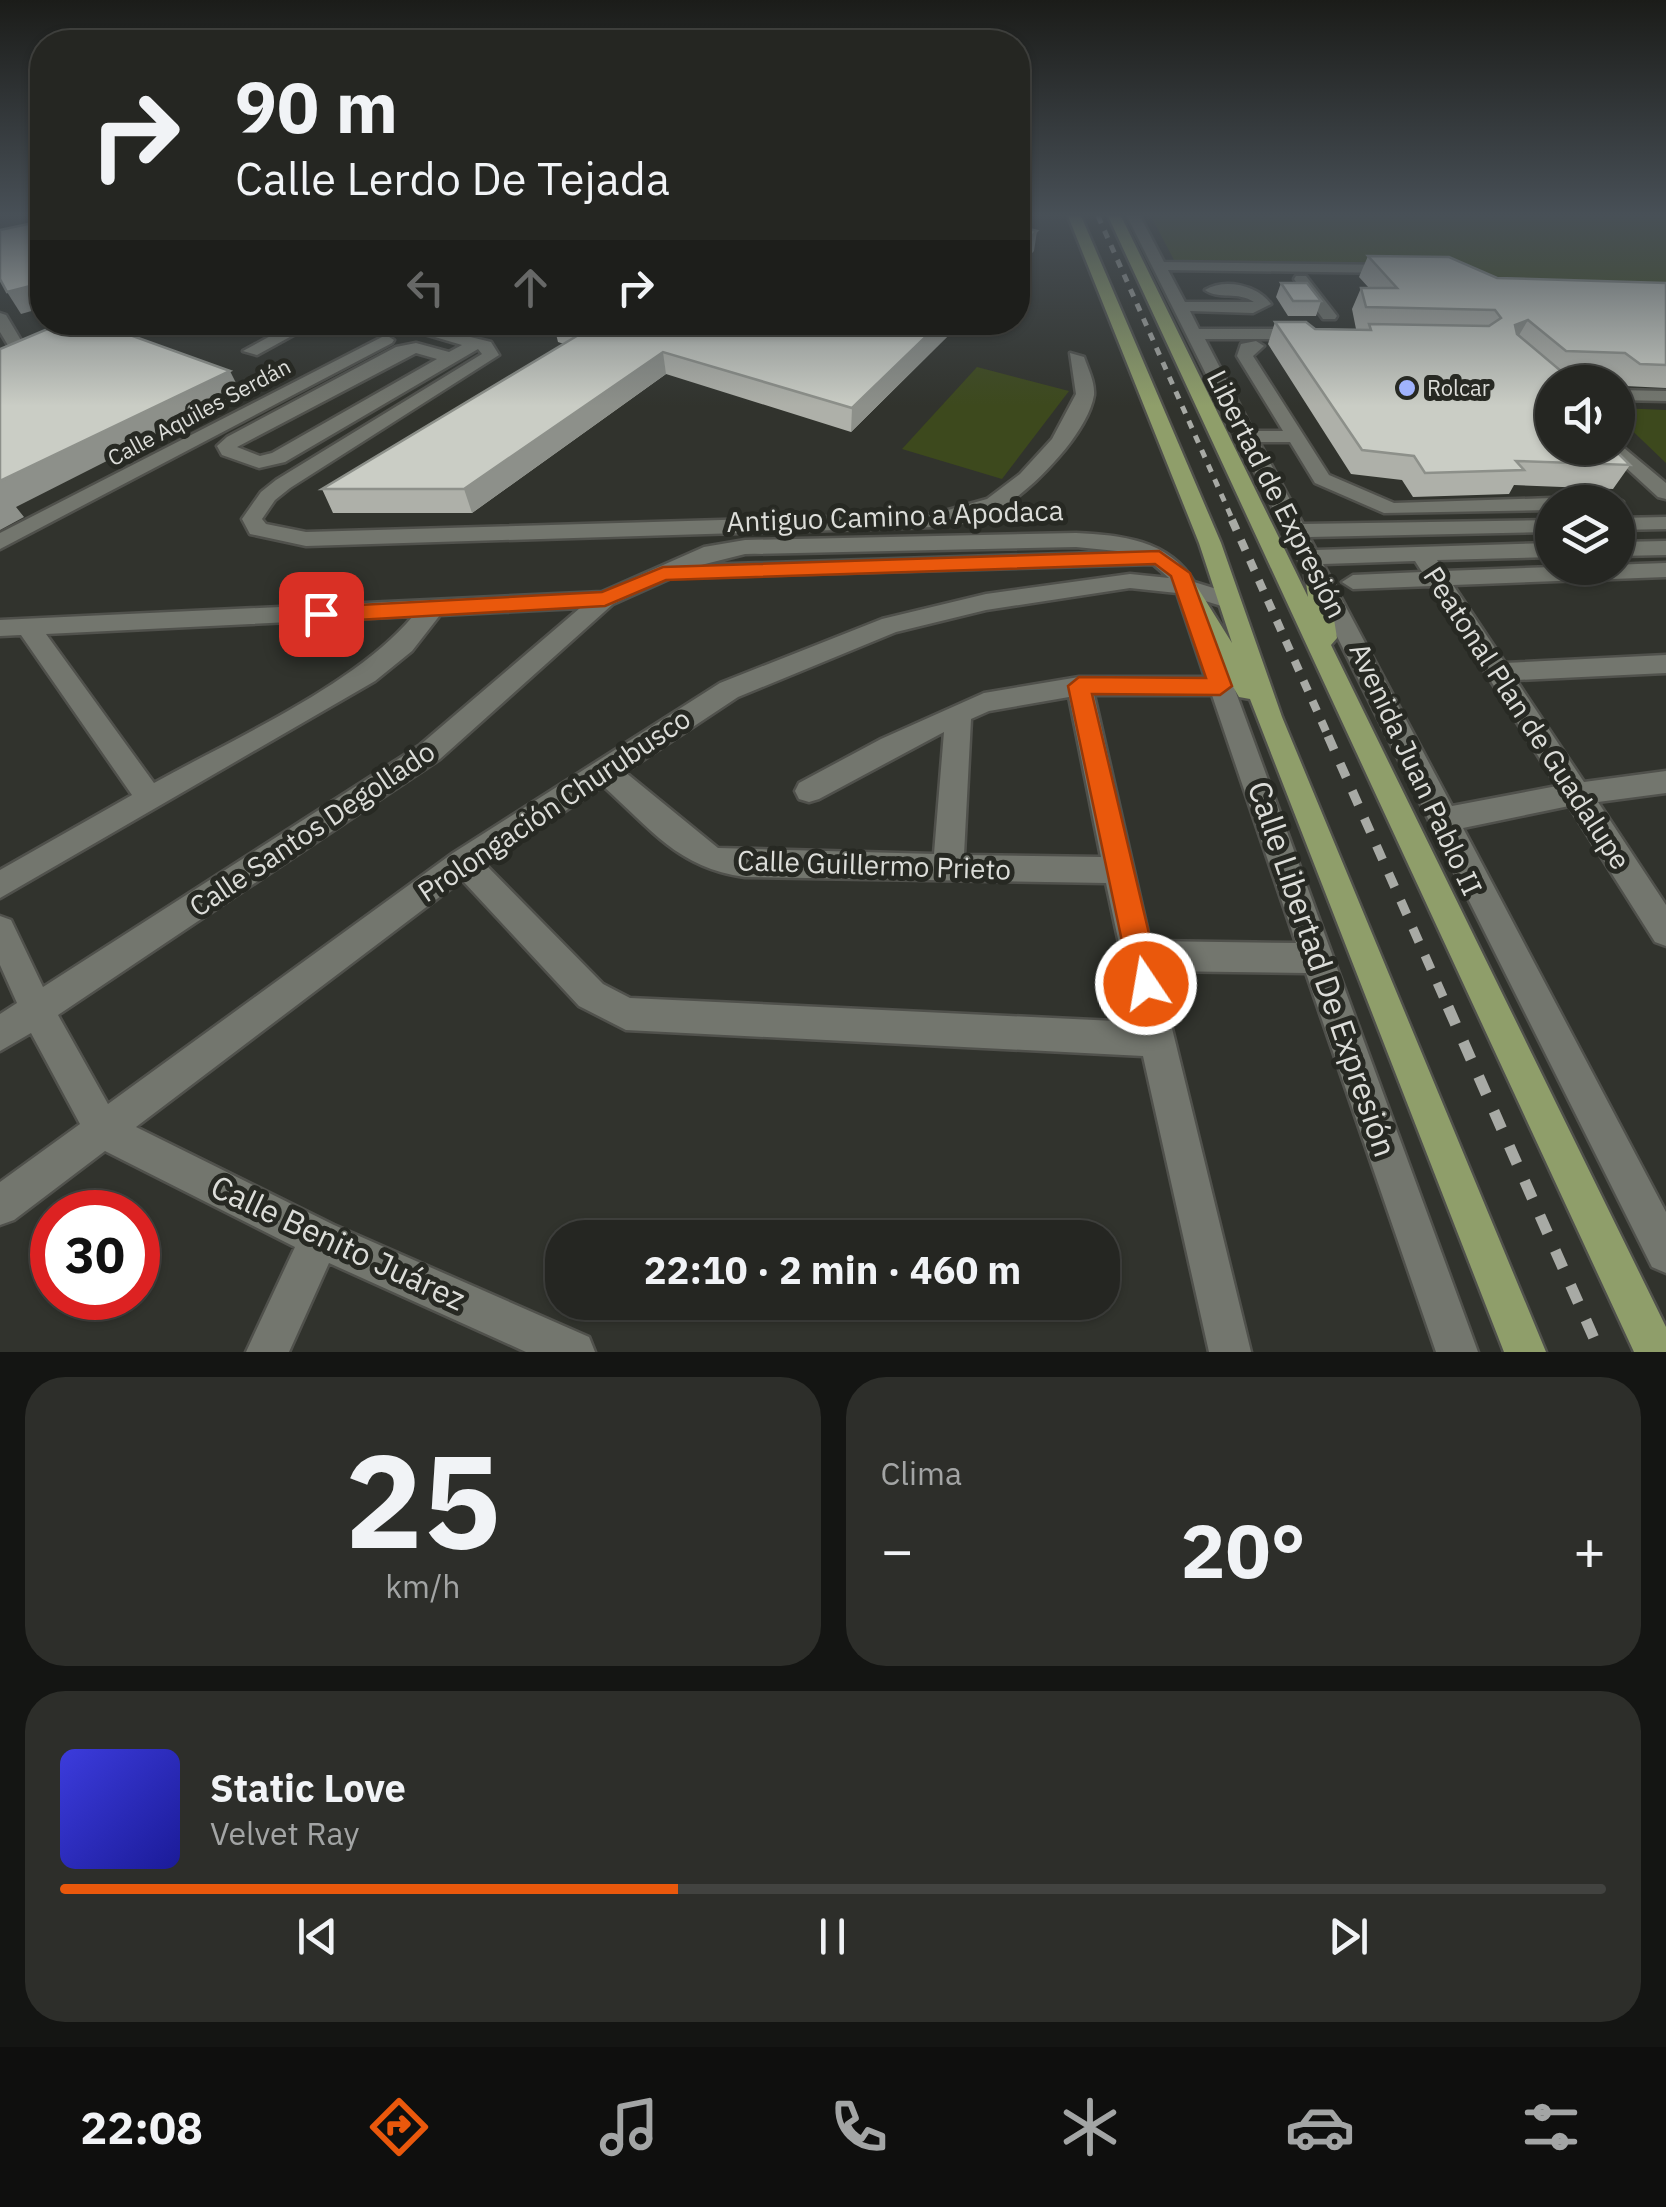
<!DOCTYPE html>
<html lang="es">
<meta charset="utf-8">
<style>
:root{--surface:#252622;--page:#2d2e2a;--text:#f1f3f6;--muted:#a3a5a5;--line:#424340;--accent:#ea580c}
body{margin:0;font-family:"IBM Plex Sans",sans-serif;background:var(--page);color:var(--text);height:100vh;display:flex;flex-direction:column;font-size:38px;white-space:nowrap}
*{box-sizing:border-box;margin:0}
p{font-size:32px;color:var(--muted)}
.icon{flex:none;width:55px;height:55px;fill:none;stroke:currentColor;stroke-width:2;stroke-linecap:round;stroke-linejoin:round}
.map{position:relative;height:1352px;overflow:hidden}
.sheet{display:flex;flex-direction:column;gap:25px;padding:25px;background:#141513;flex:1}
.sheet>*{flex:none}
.hud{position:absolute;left:30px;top:30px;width:1000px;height:305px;border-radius:40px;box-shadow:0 2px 8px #0004,0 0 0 2px var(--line);background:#252622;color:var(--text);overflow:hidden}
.tools{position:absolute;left:1535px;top:365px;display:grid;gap:20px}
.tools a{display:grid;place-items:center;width:100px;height:100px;border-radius:50%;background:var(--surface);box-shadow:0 2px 8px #0004,0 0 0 2px var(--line);font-size:50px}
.speed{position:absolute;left:30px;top:1190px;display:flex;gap:20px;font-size:50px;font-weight:700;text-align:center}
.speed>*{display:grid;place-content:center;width:130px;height:130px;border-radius:50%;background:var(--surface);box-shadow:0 2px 8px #0004,0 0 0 2px var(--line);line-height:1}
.speed .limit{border:15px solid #d22;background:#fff;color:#111}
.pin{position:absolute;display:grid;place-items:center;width:85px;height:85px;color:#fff;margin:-42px;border-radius:20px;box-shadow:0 5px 15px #0006}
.me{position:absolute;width:110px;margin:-55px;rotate:348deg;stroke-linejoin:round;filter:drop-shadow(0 0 8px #0008)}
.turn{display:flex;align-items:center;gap:35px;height:210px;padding:0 40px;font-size:45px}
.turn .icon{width:130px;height:130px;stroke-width:2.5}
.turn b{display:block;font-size:70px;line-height:85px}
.lanes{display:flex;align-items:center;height:95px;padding:0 40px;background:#0003;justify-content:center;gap:50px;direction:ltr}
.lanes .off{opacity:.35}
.big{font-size:75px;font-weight:700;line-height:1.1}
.sheet .card{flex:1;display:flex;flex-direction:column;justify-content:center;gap:15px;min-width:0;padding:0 35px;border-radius:40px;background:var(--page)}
.sheet .dial{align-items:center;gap:0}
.dial b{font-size:130px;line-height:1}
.song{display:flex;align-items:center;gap:30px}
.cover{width:120px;height:120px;border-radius:15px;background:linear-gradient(135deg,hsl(240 70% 55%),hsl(240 70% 35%))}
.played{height:10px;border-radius:5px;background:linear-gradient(90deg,var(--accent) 40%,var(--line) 40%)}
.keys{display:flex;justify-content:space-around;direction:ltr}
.heat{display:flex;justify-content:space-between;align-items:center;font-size:55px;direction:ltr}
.sheet .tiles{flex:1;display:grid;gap:25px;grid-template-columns:1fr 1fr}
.card:last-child{grid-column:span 2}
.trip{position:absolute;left:545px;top:1220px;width:575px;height:100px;border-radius:40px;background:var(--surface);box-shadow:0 2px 8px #0004,0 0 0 2px var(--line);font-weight:700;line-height:100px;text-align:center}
.dock{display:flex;height:160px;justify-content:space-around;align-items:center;background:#0f0f0e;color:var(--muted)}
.dock .icon{width:70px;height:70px}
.dock .selected{color:var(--accent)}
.dock b{font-size:45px;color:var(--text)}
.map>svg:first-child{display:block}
.green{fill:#3d491d}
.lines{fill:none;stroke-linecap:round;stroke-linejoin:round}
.minor-casing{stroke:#50514c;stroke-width:5}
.major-casing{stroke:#50514c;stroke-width:5}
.minor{fill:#73766e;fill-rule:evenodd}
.major{fill:#8f9e6a;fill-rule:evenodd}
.rail-far3{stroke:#a8aaa5;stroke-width:5;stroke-dasharray:8 8;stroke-linecap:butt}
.rail-far2{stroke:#a8aaa5;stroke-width:8;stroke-dasharray:11 11;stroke-linecap:butt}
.rail-far1{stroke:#a8aaa5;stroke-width:9;stroke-dasharray:15 15;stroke-linecap:butt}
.rail{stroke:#a8aaa5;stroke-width:11;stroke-dasharray:19 19;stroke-linecap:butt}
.wall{fill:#aeb0a9}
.shaded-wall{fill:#8d908a}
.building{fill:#cacdc5;stroke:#8d908a;stroke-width:2.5}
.route{fill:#ea580c;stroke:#983908;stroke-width:2.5}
.poi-dot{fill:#a0b3fd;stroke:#272923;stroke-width:4}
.labels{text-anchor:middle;stroke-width:10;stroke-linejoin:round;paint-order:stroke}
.far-poi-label{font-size:22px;fill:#dcddd9;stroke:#272923;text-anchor:start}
.far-street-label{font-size:22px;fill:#dcddd9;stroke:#272923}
.street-label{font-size:28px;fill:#dcddd9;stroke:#272923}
.near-street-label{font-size:32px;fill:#dcddd9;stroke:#272923}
</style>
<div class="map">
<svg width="1666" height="1352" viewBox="0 0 1666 1352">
<rect width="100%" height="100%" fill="#31332d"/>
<!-- green -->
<g class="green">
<polygon points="1151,216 1666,216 1666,290 1478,284 1458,264 1174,260"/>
<polygon points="977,367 1069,391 1002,479 902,449"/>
<polygon points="1618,408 1666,410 1666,463 1618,417"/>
</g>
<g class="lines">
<defs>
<g id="minor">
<path d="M1127 216H1140L1164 262 1393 265 1400 269 1393 273 1168 270 1185 302H1254C1238 291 1219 300 1205 290 1225 278 1257 285 1271 304L1253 313 1190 311 1199 329H1302L1310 334 1302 339H1205L1253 431H1283L1237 356 1241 344 1256 341 1264 346 1253 356 1329 475 1394 503 1552 498 1561 502H1552V510L1384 513 1315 483 1290 442H1259L1303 524 1552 520V532L1309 537 1316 550 1552 543V557L1437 560 1444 571 1666 563V577L1453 585 1505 663 1666 655V673L1516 680 1584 782 1666 771V793L1598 802 1666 905V946L1655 942 1569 806 1463 828 1666 1212V1273L1652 1267ZM1415 561 1422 572 1353 575 1342 582 1353 589 1431 586 1557 786 1452 806 1323 564Z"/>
<polygon points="1296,276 1306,276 1337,316 1335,319 1323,319 1294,279"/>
<polygon points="0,313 6,315 28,352 26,356 12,352 0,332"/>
<polygon points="296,322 317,322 257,355 243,351"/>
<path d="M409 322 491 342 499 355 290 488 275 500 262 519 266 524 306 532 934 514 987 499 1020 474 1052 439 1076 394 1070 353 1084 357C1088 369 1095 382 1094 395 1088 433 1033 489 1001 508 982 520 956 523 934 527L306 546 250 534 242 519 261 492 276 480 482 354 478 349 285 462 259 468 222 455 217 446 227 437 396 347 416 343 449 352 462 345 408 329ZM416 353 437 359 272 453 260 456 237 447Z"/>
<polygon points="386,335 394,340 392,343 0,549 0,533"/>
<polygon points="1618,390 1666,391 1666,401 1618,400"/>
<polygon points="1618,443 1666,483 1666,499 1658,497 1609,452 1607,448 1618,448"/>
<polygon points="1596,496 1613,496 1623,502 1618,507 1618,502 1586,502"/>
<polygon points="1666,517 1666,529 1618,530 1618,518"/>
<path d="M1076 533C1121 535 1169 540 1194 582L1236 595 1240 600 1228 608 1202 600 1478 1352H1436L1306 973 1158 971 1251 1352H1209L1143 1056 626 1030 579 1006 462 880 136 1127 334 1225 589 1337 595 1352H526L329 1263 289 1352H246L295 1247 105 1151 14 1220 0 1225V1182L80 1124 31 1033 0 1051V1014L17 1003 0 965V916L11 920 43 987 420 745 580 608 440 615 412 651 375 681 0 898V870L132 795 21 635 0 636V620L602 592 704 547 745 540ZM1076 547 1127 552 701 565 745 554ZM1153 564 1169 578 1130 574 986 594 882 619 720 683 453 853 108 1104 58 1015 440 759 613 604 671 578ZM1130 588 1177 593 1205 677H1079L984 693 881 739 799 783 795 791 799 799 809 802 819 799 944 732 934 854 718 848 625 772 738 697 896 632 986 610ZM413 616C357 684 233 739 154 783L46 634ZM1094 695H1212L1296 943 1150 941ZM1069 697 1101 857 964 855 971 719 989 711ZM603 786C651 829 678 868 745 877L1106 883 1136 1022 630 998 603 984 485 864Z"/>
<polygon points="1666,541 1666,555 1618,556 1618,542"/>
</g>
<g id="major">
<polygon points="1068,216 1081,216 1221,543 1282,717 1546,1352 1504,1352 1250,699 1239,697 1175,587 1178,582 1194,582 1232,643 1199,543"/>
<polygon points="1108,216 1121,216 1308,597 1305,575 1308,570 1324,570 1327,575 1337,638 1331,645 1666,1327 1666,1352 1634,1352"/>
</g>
</defs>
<!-- minor casing -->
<use href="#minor" class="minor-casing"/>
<!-- major casing -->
<use href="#major" class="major-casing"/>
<!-- minor -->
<use href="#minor" class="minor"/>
<!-- major -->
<use href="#major" class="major"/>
<!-- rail-far3 -->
<polyline class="rail-far3" points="1098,216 1234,523"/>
<!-- rail-far2 -->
<polyline class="rail-far2" points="1232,520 1329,738"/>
<!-- rail-far1 -->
<polyline class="rail-far1" points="1328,736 1449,1010"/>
<!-- rail -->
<polyline class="rail" points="1448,1007 1600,1352"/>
</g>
<!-- wall -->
<g class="wall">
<polygon points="1368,256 1497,278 1666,283 1666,388 1625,386 1611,375 1564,374 1552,448 1630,465 1613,489 1514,485 1509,494 1413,497 1402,480 1351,474 1268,344 1275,322 1315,329 1356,329 1352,309 1361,288 1369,288 1359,277"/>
<polygon points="1281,283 1321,301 1316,316 1288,316 1276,297"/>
<polygon points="553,322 962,322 851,432 666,374 472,513 333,513 322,489 564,344 558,342"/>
</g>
<!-- shaded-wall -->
<g class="shaded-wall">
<polygon points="1037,231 1034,251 1018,268 1018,250"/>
<polygon points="42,283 42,308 21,314 7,292"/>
<polygon points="1528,320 1515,342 1515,325"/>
<polygon points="941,322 962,322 851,432 852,408"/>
<polygon points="663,352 666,374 472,513 464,489"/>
<polygon points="230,371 241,393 16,507 24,517 0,530 0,481"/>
</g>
<!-- building -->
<g class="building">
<polygon points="42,221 42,283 7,292 0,279 0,230"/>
<polygon points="1018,226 1037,231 1018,250"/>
<polygon points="1368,256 1449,257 1497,278 1666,283 1666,365 1640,364 1625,353 1566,351 1528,320 1515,325 1517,334 1574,382 1552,382 1552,448 1613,448 1630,465 1516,461 1524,470 1425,473 1414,456 1362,450 1275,322 1306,322 1315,329 1371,330 1369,324 1489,326 1501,318 1495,310 1366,307 1361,288 1397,288"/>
<polygon points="1281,283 1307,283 1321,301 1293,301"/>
<polygon points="64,322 94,322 230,371 0,481 0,349"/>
<polygon points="562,322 941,322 852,408 663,352 464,489 322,489 585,331"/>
</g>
<!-- sky -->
<linearGradient id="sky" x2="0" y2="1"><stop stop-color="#1b1c19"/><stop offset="0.53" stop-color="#485057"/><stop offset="1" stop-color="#485057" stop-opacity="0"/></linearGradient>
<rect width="1666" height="406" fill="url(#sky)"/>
<!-- route -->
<polygon class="route" points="1159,551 1190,573 1232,686 1220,695 1092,694 1161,984 1156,994 1146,998 1135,994 1131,984 1068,686 1079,677 1206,678 1171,576 1155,564 666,580 605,606 321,622 310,614 321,607 602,592 663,567"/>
<!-- markers -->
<circle class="poi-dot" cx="1407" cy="388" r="10"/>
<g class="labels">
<!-- far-poi labels -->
<g class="far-poi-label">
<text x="1427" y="396">Rolcar</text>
</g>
<!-- far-street labels -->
<g class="far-street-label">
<text transform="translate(199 412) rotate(-28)" y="8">Calle Aquiles Serdán</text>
</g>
<!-- street labels -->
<g class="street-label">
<text transform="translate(1277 494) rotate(63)" y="10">Libertad de Expresión</text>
<text transform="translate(895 516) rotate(-2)" y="10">Antiguo Camino a Apodaca</text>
<text transform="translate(1527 718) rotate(57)" y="10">Peatonal Plan de Guadalupe</text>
<text transform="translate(1416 769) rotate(65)" y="10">Avenida Juan Pablo II</text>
<text transform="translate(554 805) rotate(-34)" y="10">Prolongación Churubusco</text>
<text transform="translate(312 829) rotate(-34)" y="10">Calle Santos Degollado</text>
<text transform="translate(874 865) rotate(2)" y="10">Calle Guillermo Prieto</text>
</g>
<!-- near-street labels -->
<g class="near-street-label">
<text transform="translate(1322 969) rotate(71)" y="11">Calle Libertad De Expresión</text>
<text transform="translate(338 1243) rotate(25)" y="11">Calle Benito Juárez</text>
</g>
</g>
</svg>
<div class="tools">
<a><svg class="icon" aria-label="sound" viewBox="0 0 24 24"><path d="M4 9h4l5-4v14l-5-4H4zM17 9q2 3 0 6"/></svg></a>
<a><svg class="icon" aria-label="layers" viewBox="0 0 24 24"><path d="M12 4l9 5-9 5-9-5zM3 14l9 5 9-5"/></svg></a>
</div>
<div class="speed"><div class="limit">30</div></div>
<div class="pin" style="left:321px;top:614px;background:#d93025"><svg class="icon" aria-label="arrive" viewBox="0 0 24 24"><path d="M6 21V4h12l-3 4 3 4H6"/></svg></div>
<svg class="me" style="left:1146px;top:984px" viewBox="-20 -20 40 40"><circle r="17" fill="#ea580c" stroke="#fff" stroke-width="3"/><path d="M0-11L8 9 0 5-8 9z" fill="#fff"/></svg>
<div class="trip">22:10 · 2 min · 460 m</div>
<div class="hud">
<div class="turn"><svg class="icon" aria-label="right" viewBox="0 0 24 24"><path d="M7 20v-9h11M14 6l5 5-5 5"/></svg><div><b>90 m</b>Calle Lerdo De Tejada</div></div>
<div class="lanes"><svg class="icon off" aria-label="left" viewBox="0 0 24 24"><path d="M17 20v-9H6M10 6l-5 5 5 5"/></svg><svg class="icon off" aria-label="ahead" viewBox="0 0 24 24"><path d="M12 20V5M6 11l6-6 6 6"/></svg><svg class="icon" aria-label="right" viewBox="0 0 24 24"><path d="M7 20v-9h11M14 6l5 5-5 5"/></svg></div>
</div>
</div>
<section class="sheet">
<div class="tiles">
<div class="card dial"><b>25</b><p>km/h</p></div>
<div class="card"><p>Clima</p>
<div class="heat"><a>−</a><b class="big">20°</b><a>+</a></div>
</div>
<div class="card">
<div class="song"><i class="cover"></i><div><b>Static Love</b><p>Velvet Ray</p></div></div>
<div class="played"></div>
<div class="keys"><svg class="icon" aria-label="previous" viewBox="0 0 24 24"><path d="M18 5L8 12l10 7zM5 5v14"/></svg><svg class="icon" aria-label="pause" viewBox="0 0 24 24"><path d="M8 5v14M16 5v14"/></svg><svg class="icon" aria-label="next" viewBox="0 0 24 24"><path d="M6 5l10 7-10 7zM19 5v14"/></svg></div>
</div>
</div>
</section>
<nav class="dock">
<b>22:08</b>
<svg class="icon selected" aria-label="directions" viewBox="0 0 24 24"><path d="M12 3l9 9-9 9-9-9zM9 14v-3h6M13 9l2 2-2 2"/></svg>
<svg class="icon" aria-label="music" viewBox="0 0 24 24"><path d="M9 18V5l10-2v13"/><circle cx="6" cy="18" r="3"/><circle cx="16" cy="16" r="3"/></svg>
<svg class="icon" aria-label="phone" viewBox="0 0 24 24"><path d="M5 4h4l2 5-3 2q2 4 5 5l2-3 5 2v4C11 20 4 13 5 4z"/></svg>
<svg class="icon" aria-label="climate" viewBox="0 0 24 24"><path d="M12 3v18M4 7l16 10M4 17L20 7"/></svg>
<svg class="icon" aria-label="car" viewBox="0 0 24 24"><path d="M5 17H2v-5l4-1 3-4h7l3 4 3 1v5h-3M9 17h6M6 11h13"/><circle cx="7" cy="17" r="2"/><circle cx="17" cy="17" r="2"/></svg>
<svg class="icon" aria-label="filters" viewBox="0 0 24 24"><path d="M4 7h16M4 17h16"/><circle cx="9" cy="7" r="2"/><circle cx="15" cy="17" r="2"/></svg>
</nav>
